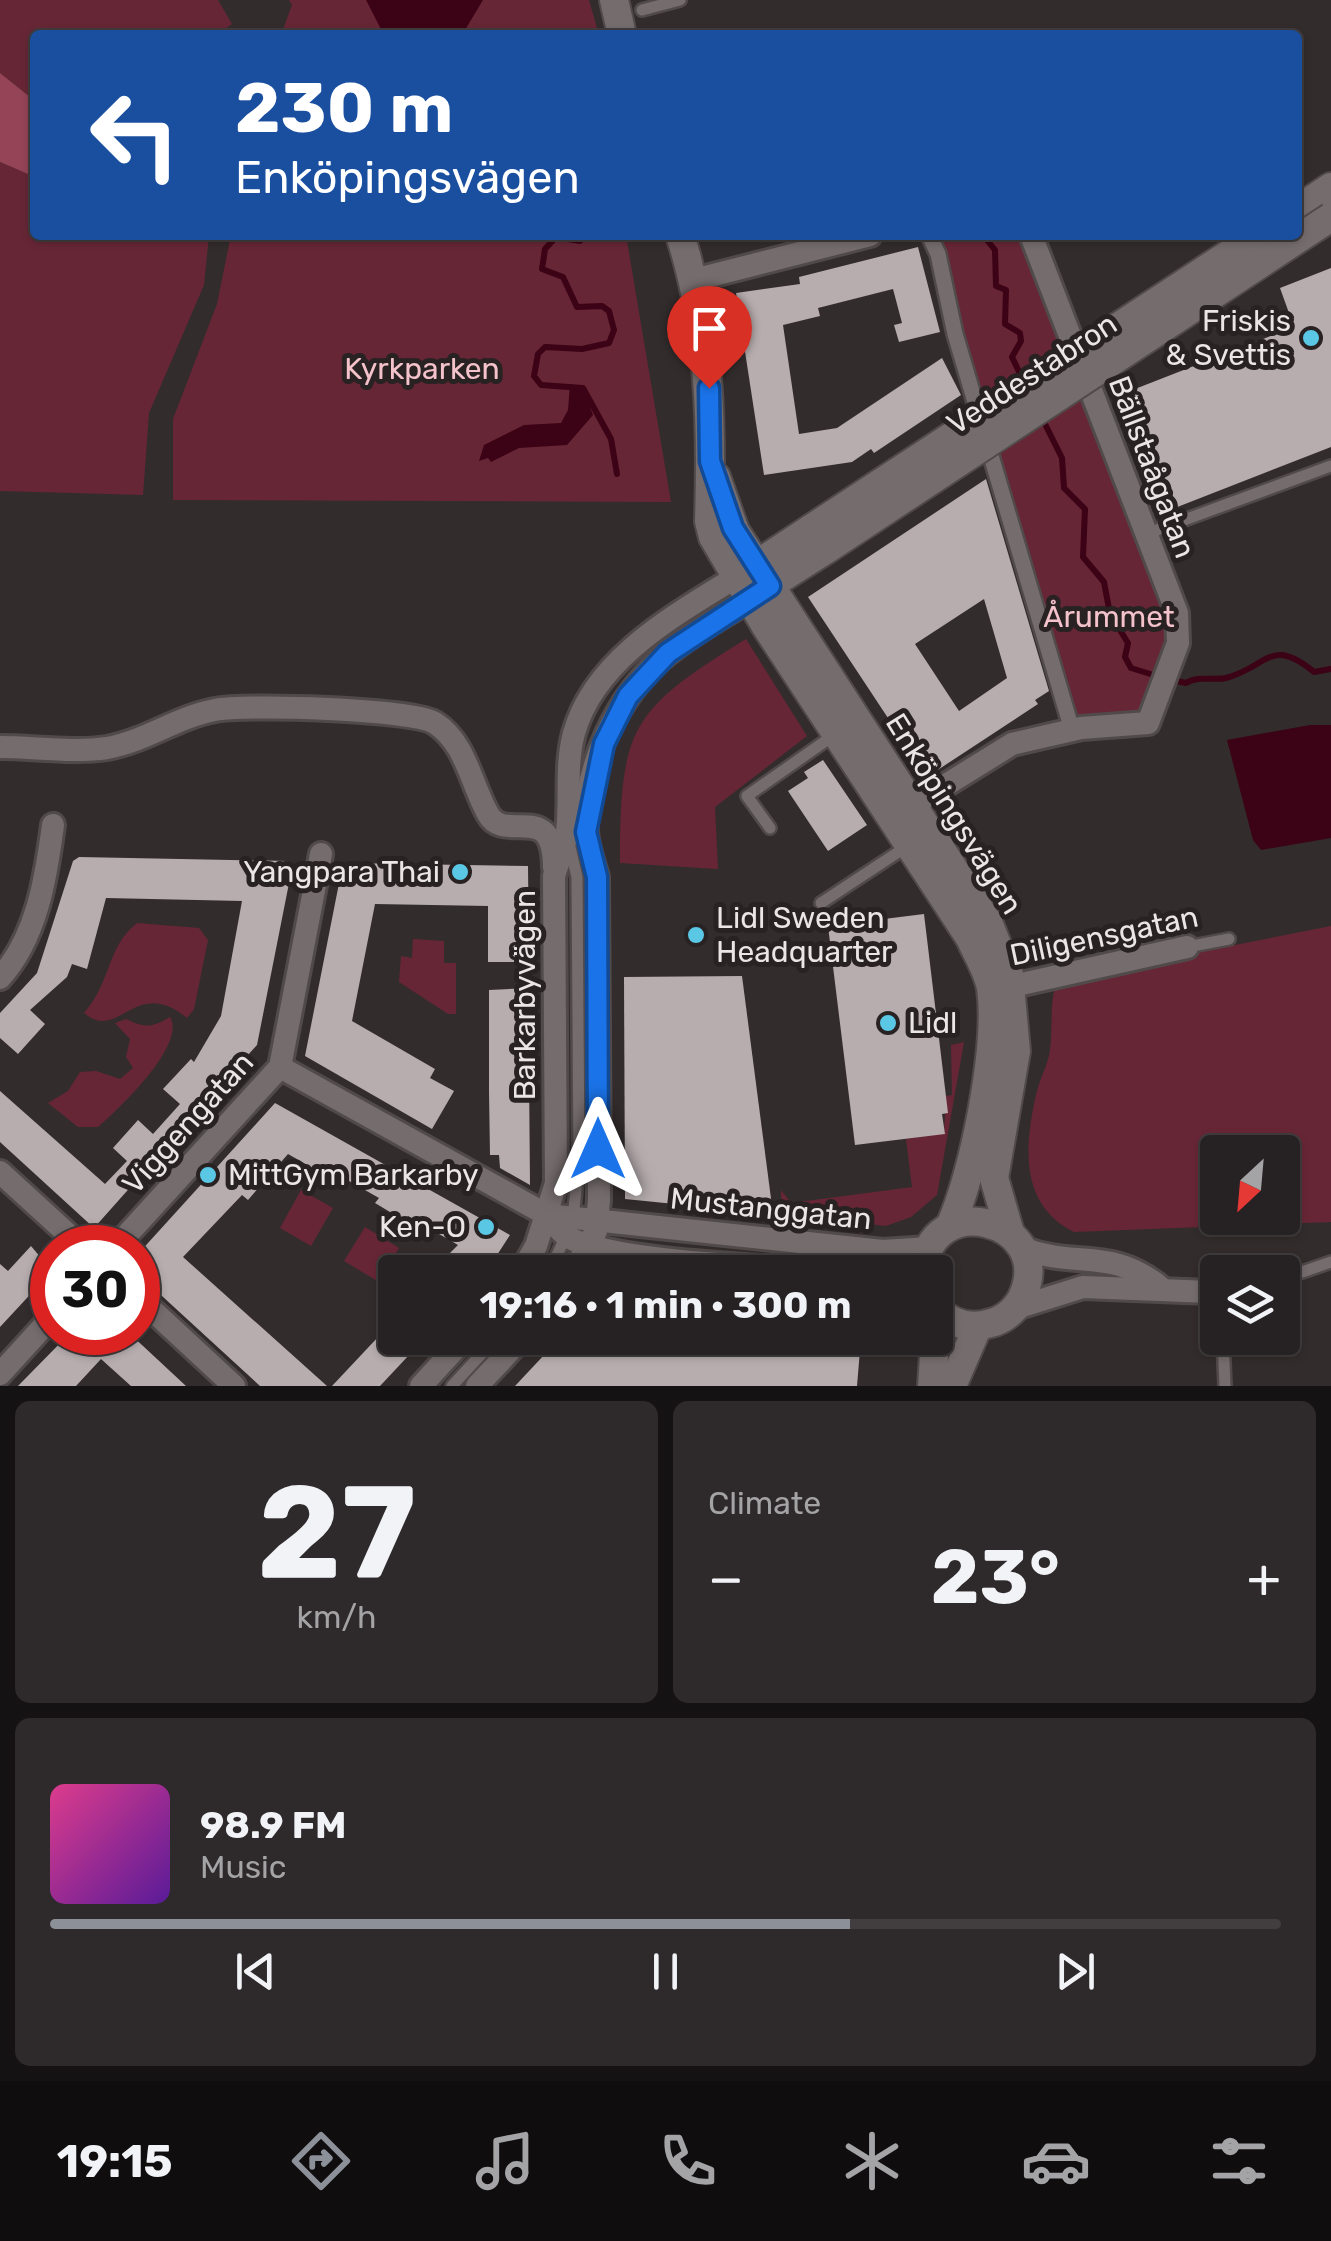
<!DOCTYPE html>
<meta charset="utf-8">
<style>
:root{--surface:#262122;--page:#2e292a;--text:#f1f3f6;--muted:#a4a3a5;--line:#423e40;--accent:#8c9099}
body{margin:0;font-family:Rubik,sans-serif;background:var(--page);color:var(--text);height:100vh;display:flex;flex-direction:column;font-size:38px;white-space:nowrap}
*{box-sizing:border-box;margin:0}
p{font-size:32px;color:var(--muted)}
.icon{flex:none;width:55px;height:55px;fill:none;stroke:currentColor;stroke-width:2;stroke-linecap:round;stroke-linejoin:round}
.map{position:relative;height:1386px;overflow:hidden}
.drawer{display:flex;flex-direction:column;gap:15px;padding:15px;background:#151213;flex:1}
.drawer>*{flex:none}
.hud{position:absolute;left:30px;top:30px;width:1272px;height:210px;border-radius:10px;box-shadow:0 2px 8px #0004,0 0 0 2px var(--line);background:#1a4fa0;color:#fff;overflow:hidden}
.needle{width:65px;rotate:206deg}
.tools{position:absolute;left:1200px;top:1135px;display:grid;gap:20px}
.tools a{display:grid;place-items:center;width:100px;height:100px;border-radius:10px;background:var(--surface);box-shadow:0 2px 8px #0004,0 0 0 2px var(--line);font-size:50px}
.speed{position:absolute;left:30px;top:1225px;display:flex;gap:20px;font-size:50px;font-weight:700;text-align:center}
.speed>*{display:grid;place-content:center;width:130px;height:130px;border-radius:50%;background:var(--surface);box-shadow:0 2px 8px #0004,0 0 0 2px var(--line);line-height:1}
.speed .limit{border:15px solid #d22;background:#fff;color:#111}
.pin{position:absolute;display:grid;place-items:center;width:85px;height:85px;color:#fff;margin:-102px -42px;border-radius:50% 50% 50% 0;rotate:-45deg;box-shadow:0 0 10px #0007}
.pin .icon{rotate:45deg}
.me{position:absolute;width:110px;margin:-55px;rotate:0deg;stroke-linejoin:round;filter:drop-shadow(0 0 8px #0008)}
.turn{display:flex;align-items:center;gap:35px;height:210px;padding:0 40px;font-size:45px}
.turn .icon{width:130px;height:130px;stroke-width:2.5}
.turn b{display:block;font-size:70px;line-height:85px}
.big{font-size:75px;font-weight:700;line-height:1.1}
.drawer .tile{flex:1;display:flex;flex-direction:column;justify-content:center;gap:15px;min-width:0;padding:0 35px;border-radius:15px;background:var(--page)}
.drawer .dial{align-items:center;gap:0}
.dial b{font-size:130px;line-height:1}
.song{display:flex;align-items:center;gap:30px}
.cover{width:120px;height:120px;border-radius:15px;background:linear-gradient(135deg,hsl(330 70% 55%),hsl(270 70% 35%))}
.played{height:10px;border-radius:5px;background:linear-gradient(90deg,var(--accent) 65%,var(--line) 65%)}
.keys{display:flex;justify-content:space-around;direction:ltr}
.heat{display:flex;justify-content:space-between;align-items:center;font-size:55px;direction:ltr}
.drawer .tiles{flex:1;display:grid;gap:15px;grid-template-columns:1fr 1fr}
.tile:last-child{grid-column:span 2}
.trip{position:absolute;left:378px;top:1255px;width:575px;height:100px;border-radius:10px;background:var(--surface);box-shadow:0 2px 8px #0004,0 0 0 2px var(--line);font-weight:700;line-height:100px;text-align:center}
.dock{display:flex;height:160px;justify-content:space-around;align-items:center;background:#0f0d0e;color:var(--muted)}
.dock .icon{width:70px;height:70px}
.dock .current{color:var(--accent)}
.dock b{font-size:45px;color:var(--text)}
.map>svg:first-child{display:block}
.green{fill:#672636;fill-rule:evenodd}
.forest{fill:#954457}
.water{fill:#3c0215}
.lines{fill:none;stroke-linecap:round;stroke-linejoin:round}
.stream{stroke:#3c0215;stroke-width:6}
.building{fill:#b7adaf;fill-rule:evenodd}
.service-casing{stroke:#514a4b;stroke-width:16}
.pedestrian-casing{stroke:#514a4b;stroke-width:20}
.minor-casing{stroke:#514a4b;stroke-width:28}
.tertiary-casing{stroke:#514a4b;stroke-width:32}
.service{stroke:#756c6d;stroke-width:11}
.pedestrian{stroke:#756c6d;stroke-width:15}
.minor{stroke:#756c6d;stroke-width:22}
.tertiary{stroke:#756c6d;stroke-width:28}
.tertiary-bridge-casing{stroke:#514a4b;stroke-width:32;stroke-linecap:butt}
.tertiary-bridge{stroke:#756c6d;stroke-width:28}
.route-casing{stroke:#114b97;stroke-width:25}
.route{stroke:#1a73e8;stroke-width:18}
.poi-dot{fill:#5ac8e5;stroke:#292223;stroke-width:4}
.labels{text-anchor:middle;stroke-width:10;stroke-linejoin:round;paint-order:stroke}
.poi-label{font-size:30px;fill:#ebe5e6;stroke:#292223;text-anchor:end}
.park-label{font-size:30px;fill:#f3c2ca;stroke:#292223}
.street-label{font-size:30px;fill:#ebe5e6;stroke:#292223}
</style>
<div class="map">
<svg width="1331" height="1386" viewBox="0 0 1331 1386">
<rect width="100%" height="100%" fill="#332c2d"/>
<!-- green -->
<g class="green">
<polygon points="0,0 218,0 232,24 217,35 35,35 35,101 0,73"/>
<polygon points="289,0 589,0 599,35 281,35 292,5"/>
<polygon points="0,162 35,177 35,235 209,235 204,285 149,413 143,495 0,491"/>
<polygon points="231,235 626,235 671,502 173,500 173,419 217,304"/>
<polygon points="934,235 1022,235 1174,625 1140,720 1079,721"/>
<path d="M746 639 807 736 715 807 718 869 620 863C620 727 631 710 746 639Z"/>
<path d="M137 923 199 928 208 940 194 1009 187 1018C135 975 119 1043 84 1013 112 981 106 948 137 923Z"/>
<path d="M1331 926V1222L1074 1232C1020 1205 1024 1148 1036 1095 1039 1080 1048 1065 1050 1050 1053 1026 1049 1004 1057 980ZM1218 1152H1282V1218H1218Z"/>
<polygon points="413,939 444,941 444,963 456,963 456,1014 448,1014 399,982 401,956 412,958"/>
<path d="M170 1017C187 1044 119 1109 98 1127H78L48 1103 68 1091 80 1072 96 1071 120 1079 133 1068 126 1057 130 1039 115 1023 126 1019C144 1028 152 1028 170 1017Z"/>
<polygon points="964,1042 937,1195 911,1217 886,1226 782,1214 781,1190 791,1203 912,1187 906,1139 944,1133 946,1096 952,1095 951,1045"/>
<polygon points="301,1190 333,1208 311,1246 280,1228"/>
<polygon points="365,1227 399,1248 379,1282 344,1261"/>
</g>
<!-- forest -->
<polygon class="forest" points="0,73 35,101 35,177 0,162"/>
<!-- water -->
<g class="water">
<polygon points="366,0 483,0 462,35 384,35"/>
<polygon points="570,384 583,388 593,415 567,445 519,448 491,462 488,458 479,461 484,445 524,425 561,423 568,410"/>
<polygon points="1310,725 1331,725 1331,838 1261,850 1253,840 1227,740"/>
</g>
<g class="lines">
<!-- stream -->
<g class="stream">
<polyline points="587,235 580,241 556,237 545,249 542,269 563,277 577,307 602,306 609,311 614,330 609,343 582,349 545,347 538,354 534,376 541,385 583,388 611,439 617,474"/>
<polyline points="983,235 995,250 996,286 1006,290 1005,324 1020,333 1021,341 1012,357 1022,378"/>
<polyline points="1041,416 1062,458 1064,488 1085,509 1083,557 1104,582 1110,614 1128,643 1125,657 1131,668 1160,677"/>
<path d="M1172 680 1186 683C1199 675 1212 681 1226 678 1268 667 1270 636 1314 672L1331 669"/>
</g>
</g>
<!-- building -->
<g class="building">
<polygon points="918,247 940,332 899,342 894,325 902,323 893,289 818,308 820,316 783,325 799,434 837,428 942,358 961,395 874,453 871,449 852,462 764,475 736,293 800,284 799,277"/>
<polygon points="1331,268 1331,447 1162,513 1117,396 1294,327 1280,288"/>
<path d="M986 479 1049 691 1035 700 1038 704 927 777 808 597ZM984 599 1007 678 959 711 915 644Z"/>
<polygon points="823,760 867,825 828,851 788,791 808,778 804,772"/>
<polygon points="79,857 287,861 292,868 257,1045 94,1228 0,1142 0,1091 105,1184 127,1161 113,1148 138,1120 153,1134 180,1104 163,1089 191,1059 194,1062 221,1016 242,901 106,898 87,969 72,964 67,977 30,1010 45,1024 18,1054 0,1038 0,1013 37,973 73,861"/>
<polygon points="343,863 528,866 529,962 488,962 488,906 375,904 352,1021 435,1069 430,1078 454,1091 432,1129 305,1056"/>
<polygon points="924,914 948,1113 942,1114 945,1134 855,1145 828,926"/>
<polygon points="742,976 773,1214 625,1199 624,977"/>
<polygon points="529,988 529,1073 530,1185 500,1168 499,1155 490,1155 489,1092 489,990"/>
<polygon points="275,1103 510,1235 486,1272 431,1272 458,1245 408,1216 405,1221 375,1203 379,1198 342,1177 339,1183 288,1154 248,1200 242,1195 183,1257 327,1386 260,1386 138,1274 138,1254"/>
<polygon points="31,1246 52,1271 0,1327 0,1264 8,1271"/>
<polygon points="395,1319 395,1338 425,1338 380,1386 332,1386"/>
<polygon points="71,1332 128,1332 186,1386 131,1386 101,1359 76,1386 18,1386"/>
<polygon points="560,1338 861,1338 857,1386 515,1386"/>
</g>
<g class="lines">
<defs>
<g id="service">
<polyline points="642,10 680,0"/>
<polyline points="1146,534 1331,466"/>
<polyline points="770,828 747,796 834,735"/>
<polyline points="569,843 577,877 579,1160 573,1218"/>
<polyline points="821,903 909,845"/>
<polyline points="1187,947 1229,939"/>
<polyline points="549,1272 566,1236"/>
<polyline points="1282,1279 1331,1262"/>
<polyline points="1223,1338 1225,1386"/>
<polyline points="452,1386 496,1338"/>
</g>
<polyline id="pedestrian" points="929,235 938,254 955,334 1072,730"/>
<g id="minor">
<polyline points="694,280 870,235"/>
<path d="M0 747C34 747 73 753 107 748 146 741 177 717 215 710 244 704 414 709 435 723 466 743 471 784 488 814 505 845 553 798 554 867"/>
<polyline points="912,806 1012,744 1081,728 1148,723 1178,643 1177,613 1031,235"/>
<path d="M0 978C37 937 46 878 53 825"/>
<polyline points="995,990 1187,947"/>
<path d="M280 1067 547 1215C553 1222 560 1232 568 1237 615 1264 783 1267 843 1272"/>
<polyline points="0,1172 83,1248"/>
<polyline points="547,1215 883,1251 929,1248"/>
<polyline points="115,1248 280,1067 321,854"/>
<path d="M1022 1248C1076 1269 1110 1247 1159 1286"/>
<path d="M521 1272 536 1246 556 1183 554 876C558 862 565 847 567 832 571 799 565 767 574 733 596 654 685 610 749 569"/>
<path d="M573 1272 596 1231 599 1200 597 877C593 863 587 847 586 832 583 767 618 694 667 654 697 629 733 611 765 590"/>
<polyline points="138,1297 234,1386"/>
<polyline points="1016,1308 1083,1287 1210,1292"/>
<polyline points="0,1374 52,1317"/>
<polyline points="421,1386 465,1338"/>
<polyline points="477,1386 522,1338"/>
</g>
<g id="tertiary">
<polyline points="614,0 622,35"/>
<polyline points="1298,209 1331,187"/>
<path d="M680 235C710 328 712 424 709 521L713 537 765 625 970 938C977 954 988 971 991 988 999 1046 974 1174 950 1226"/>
<polyline points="716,477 735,531 988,922 1009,975 1016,1051 994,1178 1010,1233"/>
<polyline points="756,565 812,528"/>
<polyline points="769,586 827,549"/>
<path d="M923 1272C929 1188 1053 1219 1024 1293 1019 1307 1006 1319 991 1323 970 1330 950 1323 935 1308"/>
<polyline points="932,1386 937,1310"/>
<polyline points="952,1386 978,1326"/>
</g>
</defs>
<!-- service casing -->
<use href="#service" class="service-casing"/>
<!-- pedestrian casing -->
<use href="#pedestrian" class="pedestrian-casing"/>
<!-- minor casing -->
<use href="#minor" class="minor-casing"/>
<!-- tertiary casing -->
<use href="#tertiary" class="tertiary-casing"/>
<!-- service -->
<use href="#service" class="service"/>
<!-- pedestrian -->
<use href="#pedestrian" class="pedestrian"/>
<!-- minor -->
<use href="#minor" class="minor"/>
<!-- tertiary -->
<use href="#tertiary" class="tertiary"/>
<defs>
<g id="tertiary-bridge">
<polyline points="812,528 1258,235"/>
<polyline points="827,549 1331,217"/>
</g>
</defs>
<!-- tertiary-bridge casing -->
<use href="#tertiary-bridge" class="tertiary-bridge-casing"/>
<!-- tertiary-bridge -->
<use href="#tertiary-bridge" class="tertiary-bridge"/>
</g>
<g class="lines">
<defs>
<polyline id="route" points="598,1149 597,877 586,832 604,744 628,696 668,653 770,586 733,528 710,461 709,388"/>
</defs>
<!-- route casing -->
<use href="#route" class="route-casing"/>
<!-- route -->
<use href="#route" class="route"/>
</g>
<!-- markers -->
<g class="poi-dot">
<circle cx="1311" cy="338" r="10"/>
<circle cx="460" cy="872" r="10"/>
<circle cx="696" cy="935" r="10"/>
<circle cx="888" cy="1023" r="10"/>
<circle cx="208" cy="1175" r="10"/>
<circle cx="486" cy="1227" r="10"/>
</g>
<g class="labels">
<!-- poi labels -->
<g class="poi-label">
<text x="1291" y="331">Friskis<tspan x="1291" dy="34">&amp; Svettis</tspan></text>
<text x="440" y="882">Yangpara Thai</text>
<text x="716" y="928" text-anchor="start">Lidl Sweden<tspan x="716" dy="34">Headquarter</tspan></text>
<text x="908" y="1033" text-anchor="start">Lidl</text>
<text x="228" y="1185" text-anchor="start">MittGym Barkarby</text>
<text x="466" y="1237">Ken-O</text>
</g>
<!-- park labels -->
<g class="park-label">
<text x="422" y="379">Kyrkparken</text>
<text x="1109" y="627">Årummet</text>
</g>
<!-- street labels -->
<g class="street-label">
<text transform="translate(1032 374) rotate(-33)" y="10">Veddestabron</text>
<text transform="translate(1152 467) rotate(69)" y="10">Bällstaågatan</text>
<text transform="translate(954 814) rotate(58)" y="10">Enköpingsvägen</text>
<text transform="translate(1104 936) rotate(-12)" y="10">Diligensgatan</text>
<text transform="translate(525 995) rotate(-90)" y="10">Barkarbyvägen</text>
<text transform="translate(188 1123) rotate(-48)" y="10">Viggengatan</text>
<text transform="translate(771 1209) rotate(6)" y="10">Mustanggatan</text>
</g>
</g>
</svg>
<div class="tools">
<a><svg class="needle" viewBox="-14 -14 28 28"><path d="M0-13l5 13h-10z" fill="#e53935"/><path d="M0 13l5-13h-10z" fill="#a4a3a5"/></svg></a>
<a><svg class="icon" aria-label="layers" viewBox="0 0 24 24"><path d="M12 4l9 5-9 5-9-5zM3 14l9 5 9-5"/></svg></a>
</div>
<div class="speed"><div class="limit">30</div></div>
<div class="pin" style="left:709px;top:388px;background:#d93025"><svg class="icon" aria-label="arrive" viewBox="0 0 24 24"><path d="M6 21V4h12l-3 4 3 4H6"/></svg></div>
<svg class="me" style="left:598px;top:1149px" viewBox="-20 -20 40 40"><path d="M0-17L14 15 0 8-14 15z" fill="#1a73e8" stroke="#fff" stroke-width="4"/></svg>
<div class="trip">19:16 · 1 min · 300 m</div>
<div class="hud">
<div class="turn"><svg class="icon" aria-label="left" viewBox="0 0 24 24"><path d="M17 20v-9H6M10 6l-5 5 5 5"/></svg><div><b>230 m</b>Enköpingsvägen</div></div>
</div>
</div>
<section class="drawer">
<div class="tiles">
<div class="tile dial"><b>27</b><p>km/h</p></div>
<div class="tile"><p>Climate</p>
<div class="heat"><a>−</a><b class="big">23°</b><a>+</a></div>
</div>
<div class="tile">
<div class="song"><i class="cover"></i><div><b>98.9 FM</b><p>Music</p></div></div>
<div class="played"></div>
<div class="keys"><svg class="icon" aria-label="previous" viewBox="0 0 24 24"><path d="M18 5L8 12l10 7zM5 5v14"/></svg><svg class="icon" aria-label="pause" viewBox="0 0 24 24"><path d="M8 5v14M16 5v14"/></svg><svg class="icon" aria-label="next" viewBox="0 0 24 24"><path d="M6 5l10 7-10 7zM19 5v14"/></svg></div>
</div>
</div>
</section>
<nav class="dock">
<b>19:15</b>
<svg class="icon current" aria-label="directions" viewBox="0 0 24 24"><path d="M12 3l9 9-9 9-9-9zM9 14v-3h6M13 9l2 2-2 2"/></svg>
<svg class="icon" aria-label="music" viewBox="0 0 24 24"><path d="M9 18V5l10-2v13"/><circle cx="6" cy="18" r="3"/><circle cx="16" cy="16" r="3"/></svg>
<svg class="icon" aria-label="phone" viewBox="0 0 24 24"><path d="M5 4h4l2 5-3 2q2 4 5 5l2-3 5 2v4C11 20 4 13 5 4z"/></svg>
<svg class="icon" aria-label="climate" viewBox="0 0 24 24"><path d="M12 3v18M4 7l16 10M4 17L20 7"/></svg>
<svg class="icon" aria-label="car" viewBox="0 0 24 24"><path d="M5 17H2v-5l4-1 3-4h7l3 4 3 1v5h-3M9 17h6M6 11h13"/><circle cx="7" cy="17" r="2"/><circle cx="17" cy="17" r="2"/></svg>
<svg class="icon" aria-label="filters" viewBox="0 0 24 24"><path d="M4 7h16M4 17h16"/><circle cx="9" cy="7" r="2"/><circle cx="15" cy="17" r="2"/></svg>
</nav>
